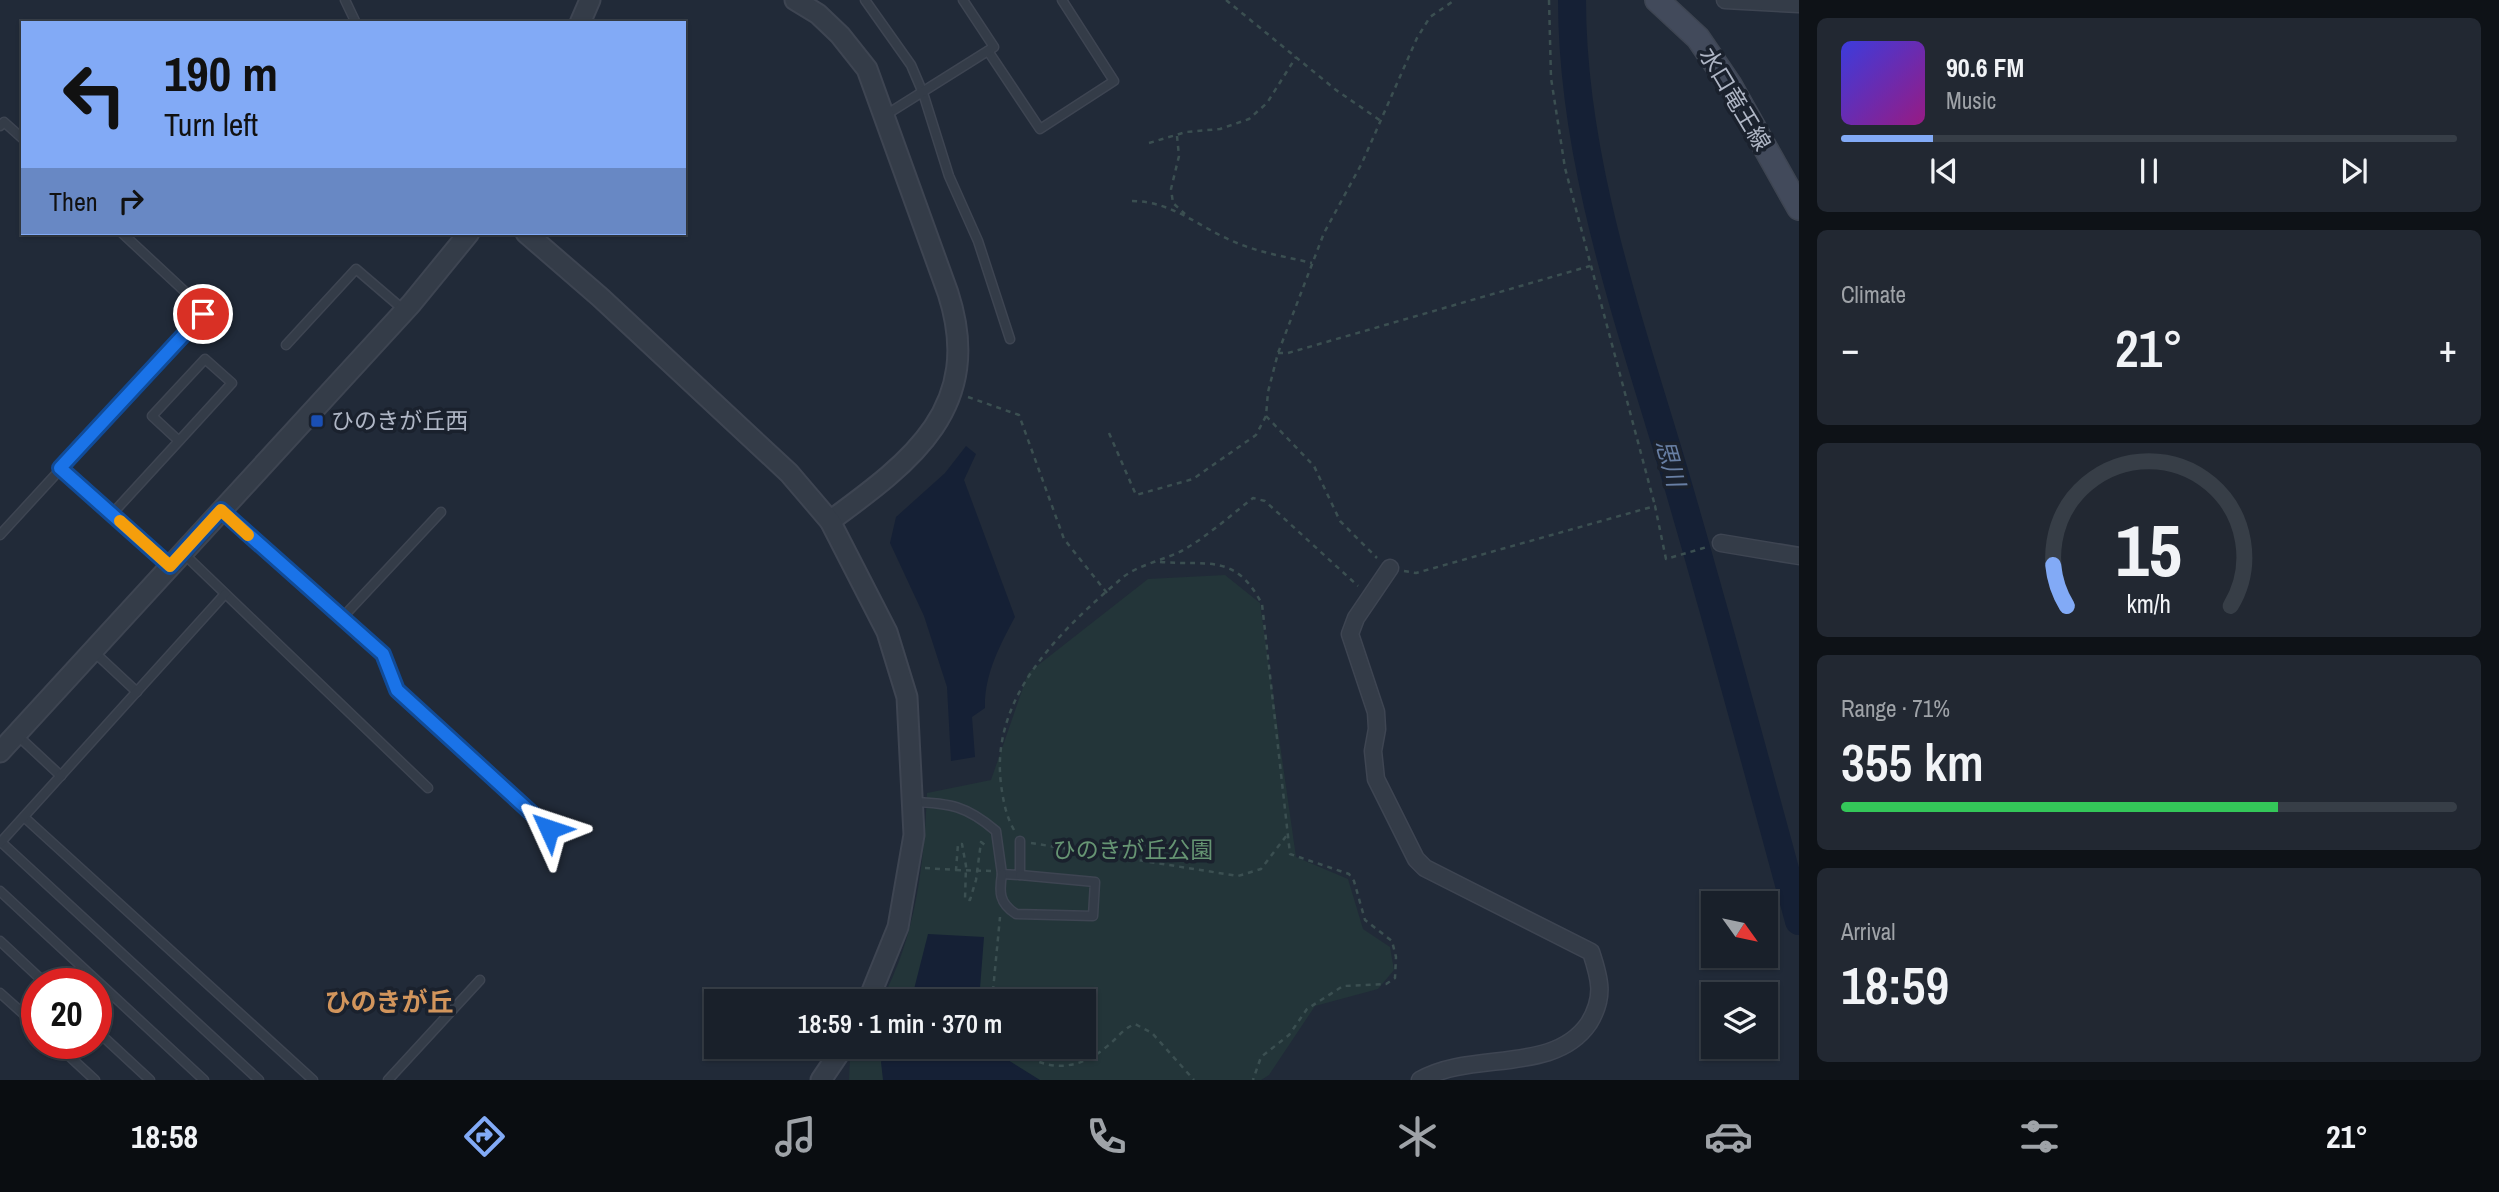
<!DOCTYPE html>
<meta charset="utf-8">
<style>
:root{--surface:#19202a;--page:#222832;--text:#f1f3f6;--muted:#9fa3a8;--line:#373e47;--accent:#82aaf6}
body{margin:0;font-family:"Archivo Narrow","Noto Sans JP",sans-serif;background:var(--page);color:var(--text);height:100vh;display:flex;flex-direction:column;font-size:26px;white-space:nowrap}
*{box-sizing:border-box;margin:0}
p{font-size:23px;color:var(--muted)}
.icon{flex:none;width:38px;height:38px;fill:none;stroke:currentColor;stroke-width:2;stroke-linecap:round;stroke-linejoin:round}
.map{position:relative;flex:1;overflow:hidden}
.details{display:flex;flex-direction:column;gap:18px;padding:18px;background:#0e1217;width:700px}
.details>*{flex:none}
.guide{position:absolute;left:21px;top:21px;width:665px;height:214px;border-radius:0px;box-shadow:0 2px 5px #0004,0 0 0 2px var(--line);background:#82aaf6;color:#111;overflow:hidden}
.needle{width:46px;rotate:123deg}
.fabs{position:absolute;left:1701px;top:891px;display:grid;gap:14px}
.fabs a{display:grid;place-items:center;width:77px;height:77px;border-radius:0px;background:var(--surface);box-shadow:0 2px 5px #0004,0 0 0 2px var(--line);font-size:35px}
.speed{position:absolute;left:21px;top:968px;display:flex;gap:14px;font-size:35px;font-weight:700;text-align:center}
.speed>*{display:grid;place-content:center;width:91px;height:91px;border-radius:50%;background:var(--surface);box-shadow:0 2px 5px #0004,0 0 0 2px var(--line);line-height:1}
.speed .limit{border:10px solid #d22;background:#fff;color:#111}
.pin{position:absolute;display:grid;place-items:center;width:60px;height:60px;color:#fff;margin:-30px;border:4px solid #fff;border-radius:50%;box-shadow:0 2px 7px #0007}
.me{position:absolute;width:77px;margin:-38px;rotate:312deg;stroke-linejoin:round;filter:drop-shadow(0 0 5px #0008)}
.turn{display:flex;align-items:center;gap:24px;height:147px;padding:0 28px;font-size:32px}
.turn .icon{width:91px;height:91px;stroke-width:2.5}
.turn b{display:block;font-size:49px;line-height:60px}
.then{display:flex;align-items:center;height:66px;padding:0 28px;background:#0003;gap:14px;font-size:26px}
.big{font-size:52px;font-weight:600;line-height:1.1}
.details .widget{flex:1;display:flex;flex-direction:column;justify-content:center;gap:10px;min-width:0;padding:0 24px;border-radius:10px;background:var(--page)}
.details .dial{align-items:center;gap:0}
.dial svg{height:182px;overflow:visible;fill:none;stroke:var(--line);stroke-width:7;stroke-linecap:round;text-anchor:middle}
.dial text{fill:var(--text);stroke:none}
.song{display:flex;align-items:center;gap:21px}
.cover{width:84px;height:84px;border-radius:10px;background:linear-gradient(135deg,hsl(240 70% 55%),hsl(310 70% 35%))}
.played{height:7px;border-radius:4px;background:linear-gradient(90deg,var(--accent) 15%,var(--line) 15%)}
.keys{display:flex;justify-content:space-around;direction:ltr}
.heat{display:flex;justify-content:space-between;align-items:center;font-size:38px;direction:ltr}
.charge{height:10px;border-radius:5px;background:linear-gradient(90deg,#34c759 71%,var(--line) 0)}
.trip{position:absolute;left:704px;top:989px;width:392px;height:70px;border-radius:0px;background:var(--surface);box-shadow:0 2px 5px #0004,0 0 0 2px var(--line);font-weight:600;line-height:70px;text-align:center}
.dock{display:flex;height:112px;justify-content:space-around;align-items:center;background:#0a0d11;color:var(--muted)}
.dock .icon{width:49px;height:49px}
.dock .active{color:var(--accent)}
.dock b{font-size:32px;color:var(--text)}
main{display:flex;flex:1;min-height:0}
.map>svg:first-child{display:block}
.green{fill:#233539}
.water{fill:#152035}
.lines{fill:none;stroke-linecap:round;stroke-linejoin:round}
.river{stroke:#152035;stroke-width:28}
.service-casing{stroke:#3e4552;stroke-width:11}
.minor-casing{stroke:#3e4552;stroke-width:19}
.tertiary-casing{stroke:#3e4552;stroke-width:23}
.secondary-casing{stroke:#3e4552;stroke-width:26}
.path{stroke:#3b4f51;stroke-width:2.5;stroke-dasharray:5 5;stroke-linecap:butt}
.service{stroke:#343c48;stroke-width:8}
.minor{stroke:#343c48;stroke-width:16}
.tertiary{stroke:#343c48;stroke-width:19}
.secondary{stroke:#424a5b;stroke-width:23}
.route-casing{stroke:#114b97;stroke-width:18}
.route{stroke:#1a73e8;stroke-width:12}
.slow{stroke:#f59e0b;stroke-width:12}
.transit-dot{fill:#1a4fb4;stroke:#1a212d;stroke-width:2.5}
.labels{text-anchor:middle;stroke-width:7;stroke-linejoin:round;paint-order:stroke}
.street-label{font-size:23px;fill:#afb6c5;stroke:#1a212d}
.poi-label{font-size:23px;fill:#afb6c5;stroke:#1a212d;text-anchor:start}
.park-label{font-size:23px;fill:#669573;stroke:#1a212d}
.water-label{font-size:24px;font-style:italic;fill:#687fa4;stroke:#1a212d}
.quarter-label{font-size:26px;font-weight:bold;fill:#d2955c;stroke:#1a212d}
</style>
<main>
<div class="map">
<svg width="1799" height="1080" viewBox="0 0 1799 1080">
<rect width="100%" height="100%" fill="#212a38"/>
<!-- green -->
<path class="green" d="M1225 575 1260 603 1296 857 1348 879 1363 929 1390 947 1394 970 1378 989 1315 1006 1269 1075 1261 1080H849L850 1059 857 1047 1083 1046V1001H881C916 937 924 864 927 793L991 780 1028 673 1148 579Z"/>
<!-- water -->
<g class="water">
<path d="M966 446 976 454 964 480 1015 617C1000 645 984 675 985 708L972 717 975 757 951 761 947 687 924 616 890 543 896 517 945 473Z"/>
<polygon points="928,934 984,937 979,1001 911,1001"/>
<polygon points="888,1047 997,1047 1008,1060 1040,1080 883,1080 881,1062"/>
</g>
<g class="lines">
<!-- river -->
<path class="river" d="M1572 0C1572 160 1628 317 1673 468 1717 618 1758 770 1799 921"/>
<defs>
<g id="service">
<polyline points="345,0 356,23"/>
<polyline points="865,0 911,65 923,93 949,176 978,241 1010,339"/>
<polyline points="988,51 1040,129 1114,81 1062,0"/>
<polyline points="884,116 994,47 963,0"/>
<polyline points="0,126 4,122 23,139"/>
<polyline points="286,345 356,269 405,311"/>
<polyline points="59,468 170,566"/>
<polyline points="221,511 383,654 397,690 549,829"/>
<polyline points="112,514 179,441 152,416 205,359 232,383 179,441"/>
<polyline points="0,535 203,314 194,300 122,233"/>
<polyline points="183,553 428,788"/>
<polyline points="342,618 441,512"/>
<polyline points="93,651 137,692"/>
<polyline points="17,735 61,776"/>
<path d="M913 802C950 803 967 806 996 831L1002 874 1020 875V841"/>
<polyline points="24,817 313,1080"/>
<polyline points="1,842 259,1080"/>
<polyline points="0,843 225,594"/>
<path d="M1002 874C999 892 999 903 1016 914L1093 916 1095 882 1020 875"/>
<polyline points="0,891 204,1080"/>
<polyline points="0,941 46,984"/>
<polyline points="0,993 37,1026"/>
<polyline points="96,1030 150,1080"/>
<polyline points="55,1043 95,1080"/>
<polyline points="388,1080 480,980"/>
</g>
<g id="minor">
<polyline points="1725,0 1799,4"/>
<polyline points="1721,543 1799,556"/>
<path d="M1390 568 1356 618 1350 634 1376 712 1377 729 1373 751 1376 779 1416 859 1425 868 1591 952C1600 979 1605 997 1589 1023 1554 1075 1472 1050 1420 1080"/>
</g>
<g id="tertiary">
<path d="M795 0 818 14 840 35 867 69 948 293C985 407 912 461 830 521"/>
<polyline points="580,23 590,0"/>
<polyline points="526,233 600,297 789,473 830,521 887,632 907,697 914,835 898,927 868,1001"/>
<polyline points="0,752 411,304 469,233"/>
<polyline points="821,1080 844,1046"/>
</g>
<polyline id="secondary" points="1657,0 1698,38 1730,85 1799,208"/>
</defs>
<!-- service casing -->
<use href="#service" class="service-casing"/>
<!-- minor casing -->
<use href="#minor" class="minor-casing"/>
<!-- tertiary casing -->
<use href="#tertiary" class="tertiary-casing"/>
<!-- secondary casing -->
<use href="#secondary" class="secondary-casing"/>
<!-- path -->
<g class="path">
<polyline points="1226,0 1336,90 1381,121"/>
<polyline points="1549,0 1551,78 1565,168 1655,506"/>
<polyline points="1177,136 1179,156 1171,189 1173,203 1185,214"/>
<polyline points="1149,143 1186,132 1220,129 1249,119 1267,103 1296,57"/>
<path d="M1132 201C1173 201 1201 229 1237 243 1261 253 1287 257 1312 263"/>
<polyline points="1278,353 1288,353 1590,266"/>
<polyline points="968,397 1019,415 1064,539 1107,593"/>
<polyline points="1266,416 1314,466 1340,521 1377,558"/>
<polyline points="1109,433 1136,495 1193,479 1256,435 1266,416 1268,392 1278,353 1324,233 1362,163 1417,38 1430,17 1455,0"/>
<path d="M1160 562C1210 566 1235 553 1262 604L1290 854 1349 874 1354 881 1365 920 1392 941 1396 957 1395 978 1386 984 1343 986 1307 1009 1289 1035 1261 1057 1253 1080"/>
<polyline points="1404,571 1416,573 1655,506 1666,559 1707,547"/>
<path d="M1014 830C1006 816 1003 800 1001 784 990 697 1060 631 1122 578 1139 564 1166 560 1185 549 1209 535 1231 515 1253 498L1265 501 1358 586"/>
<polyline points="1031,843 1238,876 1261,869 1287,835"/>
<polyline points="925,868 956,870 958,844 962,844 966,866 965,899 970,900 976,880 981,842 985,845"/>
<polyline points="956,870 991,871"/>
<polyline points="992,1001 1000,917"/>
<path d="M1014 1046C1042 1072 1076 1072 1105 1048 1116 1040 1122 1029 1135 1024L1152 1033 1194 1080"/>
</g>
<!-- service -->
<use href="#service" class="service"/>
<!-- minor -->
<use href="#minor" class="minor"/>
<!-- tertiary -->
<use href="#tertiary" class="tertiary"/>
<!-- secondary -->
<use href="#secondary" class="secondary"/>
</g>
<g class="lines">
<defs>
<polyline id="route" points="203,314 60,468 170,566 221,510 383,654 397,690 549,829"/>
</defs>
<!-- route casing -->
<use href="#route" class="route-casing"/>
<!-- route -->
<use href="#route" class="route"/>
<!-- slow -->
<polyline class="slow" points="120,521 170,566 221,510 248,535"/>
</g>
<!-- markers -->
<rect class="transit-dot" x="310" y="414" width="14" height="14" rx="3.5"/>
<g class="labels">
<!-- street labels -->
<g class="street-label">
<text transform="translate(1735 99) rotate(59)" y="8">水口竜王線</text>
</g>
<!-- poi labels -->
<g class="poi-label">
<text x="331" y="429">ひのきが丘西</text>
</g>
<!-- park labels -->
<g class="park-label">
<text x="1133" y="858">ひのきが丘公園</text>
</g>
<!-- water labels -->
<g class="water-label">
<text transform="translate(1670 463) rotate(74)" y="8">思川</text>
</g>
<!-- quarter labels -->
<g class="quarter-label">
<text x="389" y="1011">ひのきが丘</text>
</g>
</g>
</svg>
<div class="fabs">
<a><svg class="needle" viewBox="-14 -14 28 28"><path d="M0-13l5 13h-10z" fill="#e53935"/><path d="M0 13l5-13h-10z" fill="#9fa3a8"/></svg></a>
<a><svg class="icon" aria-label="layers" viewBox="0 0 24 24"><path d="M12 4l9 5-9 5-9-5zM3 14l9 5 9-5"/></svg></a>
</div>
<div class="speed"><div class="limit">20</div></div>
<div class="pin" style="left:203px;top:314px;background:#d93025"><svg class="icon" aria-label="arrive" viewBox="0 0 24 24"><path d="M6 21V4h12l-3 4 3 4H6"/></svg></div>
<svg class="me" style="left:549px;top:829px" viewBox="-20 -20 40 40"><path d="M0-17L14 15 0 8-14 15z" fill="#1a73e8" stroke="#fff" stroke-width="4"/></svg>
<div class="trip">18:59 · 1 min · 370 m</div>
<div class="guide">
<div class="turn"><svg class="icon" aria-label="left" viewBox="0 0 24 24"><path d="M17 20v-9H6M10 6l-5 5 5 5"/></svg><div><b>190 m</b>Turn left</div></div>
<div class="then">Then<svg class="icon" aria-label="right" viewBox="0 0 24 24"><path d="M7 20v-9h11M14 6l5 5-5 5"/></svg></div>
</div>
</div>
<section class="details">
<div class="widget">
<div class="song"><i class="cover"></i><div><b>90.6 FM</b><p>Music</p></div></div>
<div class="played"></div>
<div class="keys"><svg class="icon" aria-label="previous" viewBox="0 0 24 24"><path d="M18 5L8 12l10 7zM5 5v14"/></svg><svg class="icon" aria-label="pause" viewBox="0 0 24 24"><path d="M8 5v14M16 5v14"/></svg><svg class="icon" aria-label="next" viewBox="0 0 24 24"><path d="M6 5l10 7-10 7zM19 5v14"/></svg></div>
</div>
<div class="widget"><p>Climate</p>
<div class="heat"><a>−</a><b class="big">21°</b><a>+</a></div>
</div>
<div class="widget dial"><svg viewBox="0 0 100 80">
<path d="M14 69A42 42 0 1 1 86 69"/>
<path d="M14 69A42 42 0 0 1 8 51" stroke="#82aaf6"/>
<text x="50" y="56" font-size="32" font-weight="700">15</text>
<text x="50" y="72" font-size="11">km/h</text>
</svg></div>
<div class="widget"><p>Range · 71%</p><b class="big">355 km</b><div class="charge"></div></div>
<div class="widget"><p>Arrival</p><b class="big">18:59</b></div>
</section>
</main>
<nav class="dock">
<b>18:58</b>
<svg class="icon active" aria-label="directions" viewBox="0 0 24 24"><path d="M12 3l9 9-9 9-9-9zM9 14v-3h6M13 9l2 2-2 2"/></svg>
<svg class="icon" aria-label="music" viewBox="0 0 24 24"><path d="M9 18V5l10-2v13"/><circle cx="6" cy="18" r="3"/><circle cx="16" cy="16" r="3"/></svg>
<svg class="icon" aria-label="phone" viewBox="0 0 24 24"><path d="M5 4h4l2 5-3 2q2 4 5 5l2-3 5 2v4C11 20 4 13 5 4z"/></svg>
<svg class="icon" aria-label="climate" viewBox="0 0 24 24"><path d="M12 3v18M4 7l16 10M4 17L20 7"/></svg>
<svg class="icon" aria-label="car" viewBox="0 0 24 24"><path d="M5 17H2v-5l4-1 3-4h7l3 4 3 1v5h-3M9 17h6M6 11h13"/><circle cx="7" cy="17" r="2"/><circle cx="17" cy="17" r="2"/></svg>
<svg class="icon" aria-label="filters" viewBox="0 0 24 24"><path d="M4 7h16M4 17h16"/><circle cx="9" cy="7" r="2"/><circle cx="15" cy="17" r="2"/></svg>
<b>21°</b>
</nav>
